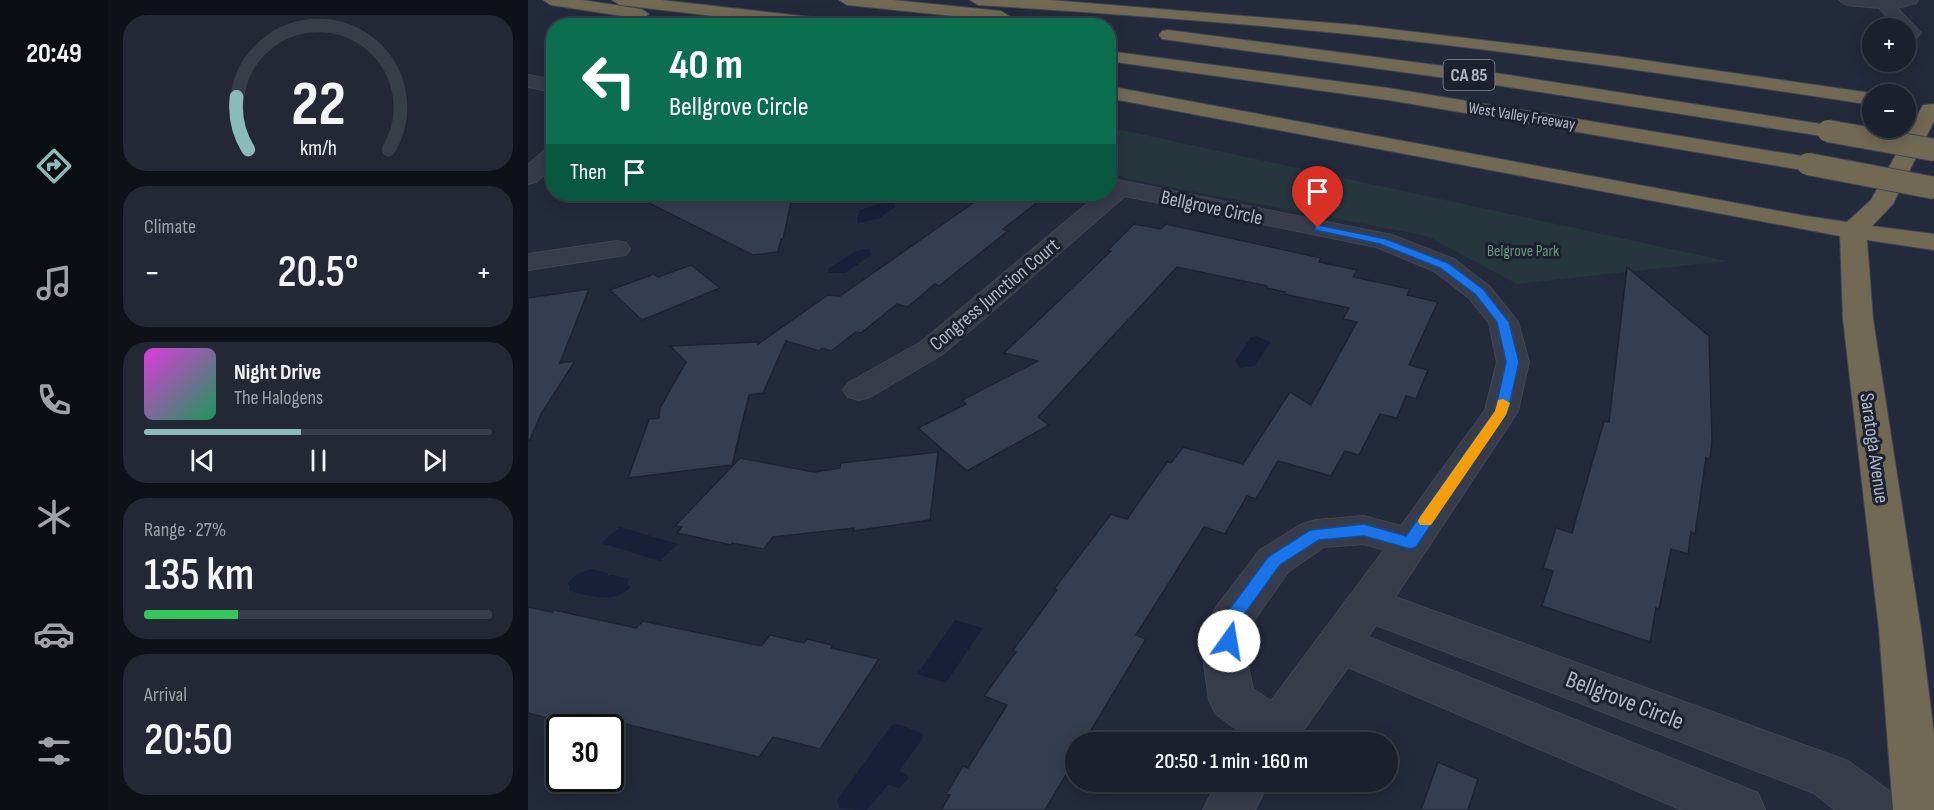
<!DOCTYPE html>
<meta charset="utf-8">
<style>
:root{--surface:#1a202c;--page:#232834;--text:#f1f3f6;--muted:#9fa3a9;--line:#383e48;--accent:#8bbbb9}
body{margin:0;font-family:"Sofia Sans Condensed",sans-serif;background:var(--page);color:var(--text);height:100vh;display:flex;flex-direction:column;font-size:22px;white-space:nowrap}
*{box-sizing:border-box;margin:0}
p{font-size:20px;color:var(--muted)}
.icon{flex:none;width:33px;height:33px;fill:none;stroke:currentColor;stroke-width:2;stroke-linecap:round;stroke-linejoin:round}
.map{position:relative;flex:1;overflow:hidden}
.drawer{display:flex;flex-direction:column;gap:15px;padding:15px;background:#0e1218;width:420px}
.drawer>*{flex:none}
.guide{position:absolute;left:18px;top:18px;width:570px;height:183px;border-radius:24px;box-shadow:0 3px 15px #0003,0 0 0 2px var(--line);background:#0b6e4f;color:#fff;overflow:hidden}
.controls{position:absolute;left:1334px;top:18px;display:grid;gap:12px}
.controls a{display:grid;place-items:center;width:54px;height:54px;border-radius:50%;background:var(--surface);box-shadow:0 3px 15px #0003,0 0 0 2px var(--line);font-size:30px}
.speed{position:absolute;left:18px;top:714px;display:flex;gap:12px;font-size:30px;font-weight:700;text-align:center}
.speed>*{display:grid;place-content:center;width:78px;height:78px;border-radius:50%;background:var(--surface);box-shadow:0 3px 15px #0003,0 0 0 2px var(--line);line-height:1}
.speed .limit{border:3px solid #111;border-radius:9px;background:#fff;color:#111}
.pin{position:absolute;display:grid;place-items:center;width:51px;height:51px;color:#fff;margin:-62px -26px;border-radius:50% 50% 50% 0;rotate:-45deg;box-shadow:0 0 6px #0007}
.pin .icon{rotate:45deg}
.me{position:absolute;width:66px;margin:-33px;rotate:13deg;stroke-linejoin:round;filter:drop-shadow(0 0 4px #0008)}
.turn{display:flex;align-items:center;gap:21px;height:126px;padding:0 24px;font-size:27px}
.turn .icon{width:78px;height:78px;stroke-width:2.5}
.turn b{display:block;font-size:42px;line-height:51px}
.then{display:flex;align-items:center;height:57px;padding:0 24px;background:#0003;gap:12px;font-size:22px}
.big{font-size:45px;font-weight:600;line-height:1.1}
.drawer .card{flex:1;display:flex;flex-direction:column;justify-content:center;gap:9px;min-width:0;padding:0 21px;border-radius:24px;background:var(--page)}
.drawer .dial{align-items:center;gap:0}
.dial svg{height:156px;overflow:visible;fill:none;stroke:var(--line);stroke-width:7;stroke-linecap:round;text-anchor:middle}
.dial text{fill:var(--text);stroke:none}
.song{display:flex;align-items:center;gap:18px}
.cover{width:72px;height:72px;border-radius:9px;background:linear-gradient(135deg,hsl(300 70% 55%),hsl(150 70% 35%))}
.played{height:6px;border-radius:3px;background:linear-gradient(90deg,var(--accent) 45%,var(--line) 45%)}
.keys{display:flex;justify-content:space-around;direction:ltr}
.heat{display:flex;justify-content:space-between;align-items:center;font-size:33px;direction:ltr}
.charge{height:9px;border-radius:4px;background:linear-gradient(90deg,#34c759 27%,var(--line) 0)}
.trip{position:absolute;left:537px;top:732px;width:333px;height:60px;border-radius:30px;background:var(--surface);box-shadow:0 3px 15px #0003,0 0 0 2px var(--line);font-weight:600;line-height:60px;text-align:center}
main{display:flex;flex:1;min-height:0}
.tab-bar{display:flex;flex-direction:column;width:108px;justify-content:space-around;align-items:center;background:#0a0d12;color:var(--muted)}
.tab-bar .icon{width:42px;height:42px}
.tab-bar .on{color:var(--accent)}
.tab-bar b{font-size:27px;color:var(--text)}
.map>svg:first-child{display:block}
.green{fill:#25363c}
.water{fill:#172038}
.building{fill:#353d51;stroke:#1e2332;stroke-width:1.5}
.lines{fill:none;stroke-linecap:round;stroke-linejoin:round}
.minor-casing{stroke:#404554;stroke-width:2}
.highway-casing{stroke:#3f4453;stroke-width:2}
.minor{fill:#373c4b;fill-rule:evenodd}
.highway{fill:#716954;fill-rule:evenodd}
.highway-bridge-casing{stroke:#3f4453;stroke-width:24;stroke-linecap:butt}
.highway-bridge{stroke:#716954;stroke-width:22}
.route{fill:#1a73e8;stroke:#114b97;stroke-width:1.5}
.slow{fill:#f59e0b}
.labels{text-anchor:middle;stroke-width:6;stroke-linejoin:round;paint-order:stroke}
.far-street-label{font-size:16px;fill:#b2b7c7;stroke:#1c2130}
.far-park-label{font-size:16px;fill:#6a977a;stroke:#1c2130}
.shield{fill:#1c2130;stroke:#858a9a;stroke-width:1.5}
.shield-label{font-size:18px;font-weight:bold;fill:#b2b7c7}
.street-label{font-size:20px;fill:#b2b7c7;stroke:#1c2130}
.near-street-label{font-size:24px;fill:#b2b7c7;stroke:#1c2130}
</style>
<main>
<nav class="tab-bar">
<b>20:49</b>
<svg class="icon on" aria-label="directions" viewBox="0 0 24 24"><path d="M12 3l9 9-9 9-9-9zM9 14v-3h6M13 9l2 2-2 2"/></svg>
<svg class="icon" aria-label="music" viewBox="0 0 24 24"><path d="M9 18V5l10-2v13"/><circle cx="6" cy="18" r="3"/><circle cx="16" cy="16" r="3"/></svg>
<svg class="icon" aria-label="phone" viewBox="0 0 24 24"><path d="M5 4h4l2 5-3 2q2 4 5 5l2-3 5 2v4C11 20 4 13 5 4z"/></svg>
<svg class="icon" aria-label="climate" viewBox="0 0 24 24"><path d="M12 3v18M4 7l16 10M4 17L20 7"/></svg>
<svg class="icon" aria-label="car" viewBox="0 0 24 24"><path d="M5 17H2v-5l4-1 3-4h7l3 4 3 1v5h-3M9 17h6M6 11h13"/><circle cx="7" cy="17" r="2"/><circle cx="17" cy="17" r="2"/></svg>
<svg class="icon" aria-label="filters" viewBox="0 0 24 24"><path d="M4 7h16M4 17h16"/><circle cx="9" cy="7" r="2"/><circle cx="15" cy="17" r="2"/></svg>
</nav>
<section class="drawer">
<div class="card dial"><svg viewBox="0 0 100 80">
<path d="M14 69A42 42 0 1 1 86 69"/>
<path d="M14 69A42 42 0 0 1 8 42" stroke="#8bbbb9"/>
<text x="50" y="56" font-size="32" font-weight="700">22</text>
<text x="50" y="72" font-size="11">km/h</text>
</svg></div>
<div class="card"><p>Climate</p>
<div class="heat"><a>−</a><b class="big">20.5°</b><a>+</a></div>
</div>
<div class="card">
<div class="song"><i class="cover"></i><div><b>Night Drive</b><p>The Halogens</p></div></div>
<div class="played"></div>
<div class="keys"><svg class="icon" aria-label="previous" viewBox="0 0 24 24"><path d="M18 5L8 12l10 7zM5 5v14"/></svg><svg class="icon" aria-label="pause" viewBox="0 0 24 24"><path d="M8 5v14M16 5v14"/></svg><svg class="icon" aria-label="next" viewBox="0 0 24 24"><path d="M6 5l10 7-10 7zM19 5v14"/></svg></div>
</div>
<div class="card"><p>Range · 27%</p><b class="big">135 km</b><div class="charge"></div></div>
<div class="card"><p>Arrival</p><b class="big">20:50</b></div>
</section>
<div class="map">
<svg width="1406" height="810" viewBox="0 0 1406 810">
<rect width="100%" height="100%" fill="#232a3b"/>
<!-- green -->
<polygon class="green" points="580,127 1199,261 989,284 899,236 600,179 581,173"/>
<!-- water -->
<g class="water">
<polygon points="357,202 366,202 367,207 350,219 330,223 329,219 332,210"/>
<polygon points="339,249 343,250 342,253 345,254 317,273 301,273 300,269 328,251"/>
<polygon points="728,336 743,342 727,366 712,368 707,361 723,337"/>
<polygon points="92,527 150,544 132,561 73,543"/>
<path d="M63 569 80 573V576L85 575 101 579 99 584 103 587C84 605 64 596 41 591L42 587 40 583 49 574Z"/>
<polygon points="427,620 455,628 418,683 389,674"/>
<polygon points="369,724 394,733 395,738 371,771 380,775 380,779 371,788 360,785 339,810 311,808 309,800 363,726"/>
</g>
<!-- building -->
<g class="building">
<polygon points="103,194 265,194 255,239 253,239 250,252 225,255"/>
<polygon points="458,194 520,194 475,229 480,231 411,286 407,284 380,307 369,304 333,333 328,332 303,351 294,348 291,351 258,341 235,393 221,395 204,465 100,478 121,419 131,418 132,408 158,362 142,346 230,342 230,344 300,295 312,296"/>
<polygon points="606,224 633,229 638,224 793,258 791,262 829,270 825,277 882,289 879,295 910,302 881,365 900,370 888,399 878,396 869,418 852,414 831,455 817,451 803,476 750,461 728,499 719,496 697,534 676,527 608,635 618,639 556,742 548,742 548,758 517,810 413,810 422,795 418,794 435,766 440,768 479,705 456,696 488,652 485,650 529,590 526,589 583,514 599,519 639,462 643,463 655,447 715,464 762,392 783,405 829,322 815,319 821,308 756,294 757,292 738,288 739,286 649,267 510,417 521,425 439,471 390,428 438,404 434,400 510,361 476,353 583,251 579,251"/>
<polygon points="163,265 192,288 114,320 82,290 126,274 130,277"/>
<polygon points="1099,267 1181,336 1184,440 1182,459 1178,458 1167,534 1163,532 1160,554 1143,549 1131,610 1128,608 1122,642 1014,606 1025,571 1015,568 1028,528 1044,533 1076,421 1081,422"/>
<polygon points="61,289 32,363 47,361 13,414 2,440 0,440 0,298"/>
<polygon points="410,452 402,520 325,531 326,528 245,537 236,549 204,543 203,545 149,533 154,527 147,526 212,458 286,472 312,468 313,463"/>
<polygon points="0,607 24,612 26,610 108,628 115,621 233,646 242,635 276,643 279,639 304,645 303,648 351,659 292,749 245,737 231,757 78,719 71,728 58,728 0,713"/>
<polygon points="910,762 950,779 940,810 893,810"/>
</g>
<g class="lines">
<defs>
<g id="minor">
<polygon points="1311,0 1390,0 1388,3 1369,8 1393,33 1383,44 1377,45 1377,28 1370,28 1351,8 1319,5"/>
<polygon points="1344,37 1344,47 1336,46 1333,42 1336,38"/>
<polygon points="0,75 26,80 26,92 0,87"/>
<polygon points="26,147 26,166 8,182 0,184 0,165 18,149"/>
<path d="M580 178 864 235 926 259 961 286 990 322 1001 362 990 411 867 597 1320 761 1364 793 1371 810H1307L1286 793 848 625 840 637 1230 793 1237 810H1154L820 667 767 742H717L719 737 688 714 681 700 676 665 683 618 689 606 732 550 774 524 788 520 836 516 873 526 957 410 969 362 961 323 941 298 906 271 848 247 597 196 415 354 342 397 331 400 320 397 315 390 320 383 393 342 571 194H580ZM836 544 856 550 743 701 725 689 720 665 725 622 760 572 796 547Z"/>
<polygon points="89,241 98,243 102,249 98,255 0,270 0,254"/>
<polygon points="689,782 741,782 727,810 675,810"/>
</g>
<g id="highway">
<polygon points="15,0 54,0 113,9 121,14 113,19 23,5"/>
<polygon points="84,0 133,0 319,21 327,26 271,26 92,5"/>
<polygon points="311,0 365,0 473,11 481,16 473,21 319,5"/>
<path d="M442 0H522L828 25 1087 56 1350 94H1344V105C1173 79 1001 53 829 35 703 22 576 13 450 5Z"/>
<polygon points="640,30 961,72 1300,125 1308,126 1311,131 1308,136 1300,137 961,84 634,39 631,35 634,31"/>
<polygon points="580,51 860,88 1280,157 1288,159 1291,164 1288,169 1280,171 860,100 580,61"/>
<polygon points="580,86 1278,216 1319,222 1343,200 1395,105 1406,104 1406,121 1365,204 1344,226 1406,234 1406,250 1339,240 1345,319 1393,630 1406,734 1406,810 1365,810 1351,630 1315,319 1312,236 580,98"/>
</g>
</defs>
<!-- minor casing -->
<use href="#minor" class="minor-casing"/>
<!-- highway casing -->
<use href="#highway" class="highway-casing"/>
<!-- minor -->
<use href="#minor" class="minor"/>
<!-- highway -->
<use href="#highway" class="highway"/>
<defs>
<g id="highway-bridge">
<polyline points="1300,131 1406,150"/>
<polyline points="1280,164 1406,188"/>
</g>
</defs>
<!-- highway-bridge casing -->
<use href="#highway-bridge" class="highway-bridge-casing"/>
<!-- highway-bridge -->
<use href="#highway-bridge" class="highway-bridge"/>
</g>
<!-- route -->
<polygon class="route" points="790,225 858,239 920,263 955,289 981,322 991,362 980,411 888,547 882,549 836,536 791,540 752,565 712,620 707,647 701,649 694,647 692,641 695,618 740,557 782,530 836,524 878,536 967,411 978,362 969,322 947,294 912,268 852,244 787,230 787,226"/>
<!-- slow -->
<polygon class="slow" points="975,399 982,403 978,415 903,525 892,525 890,521 892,517 967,411 970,400"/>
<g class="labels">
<!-- far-street labels -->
<g class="far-street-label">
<text transform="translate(994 115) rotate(9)" y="6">West Valley Freeway</text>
</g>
<!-- far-park labels -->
<g class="far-park-label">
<text x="995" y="256">Belgrove Park</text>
</g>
<!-- shield labels -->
<rect class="shield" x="915.5" y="60" width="51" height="30" rx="4.5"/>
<g class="shield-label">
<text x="941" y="81">CA 85</text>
</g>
<!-- street labels -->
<g class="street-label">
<text transform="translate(684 207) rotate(12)" y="7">Bellgrove Circle</text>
<text transform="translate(466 294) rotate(-40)" y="7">Congress Junction Court</text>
<text transform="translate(1347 448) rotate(82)" y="7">Saratoga Avenue</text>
</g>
<!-- near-street labels -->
<g class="near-street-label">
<text transform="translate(1097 700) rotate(21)" y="8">Bellgrove Circle</text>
</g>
</g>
</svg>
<div class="controls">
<a>+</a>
<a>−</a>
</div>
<div class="speed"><div class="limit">30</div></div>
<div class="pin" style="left:790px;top:228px;background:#d93025"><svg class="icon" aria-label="arrive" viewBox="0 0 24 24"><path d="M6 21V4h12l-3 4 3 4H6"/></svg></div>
<svg class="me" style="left:701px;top:641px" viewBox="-20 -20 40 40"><circle r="19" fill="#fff"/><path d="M0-13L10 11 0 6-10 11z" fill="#1a73e8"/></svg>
<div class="trip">20:50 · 1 min · 160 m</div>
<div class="guide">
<div class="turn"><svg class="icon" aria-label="left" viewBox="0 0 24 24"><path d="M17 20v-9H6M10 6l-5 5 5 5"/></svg><div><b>40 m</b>Bellgrove Circle</div></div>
<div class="then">Then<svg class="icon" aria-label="arrive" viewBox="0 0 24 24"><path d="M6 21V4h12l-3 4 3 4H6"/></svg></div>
</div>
</div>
</main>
